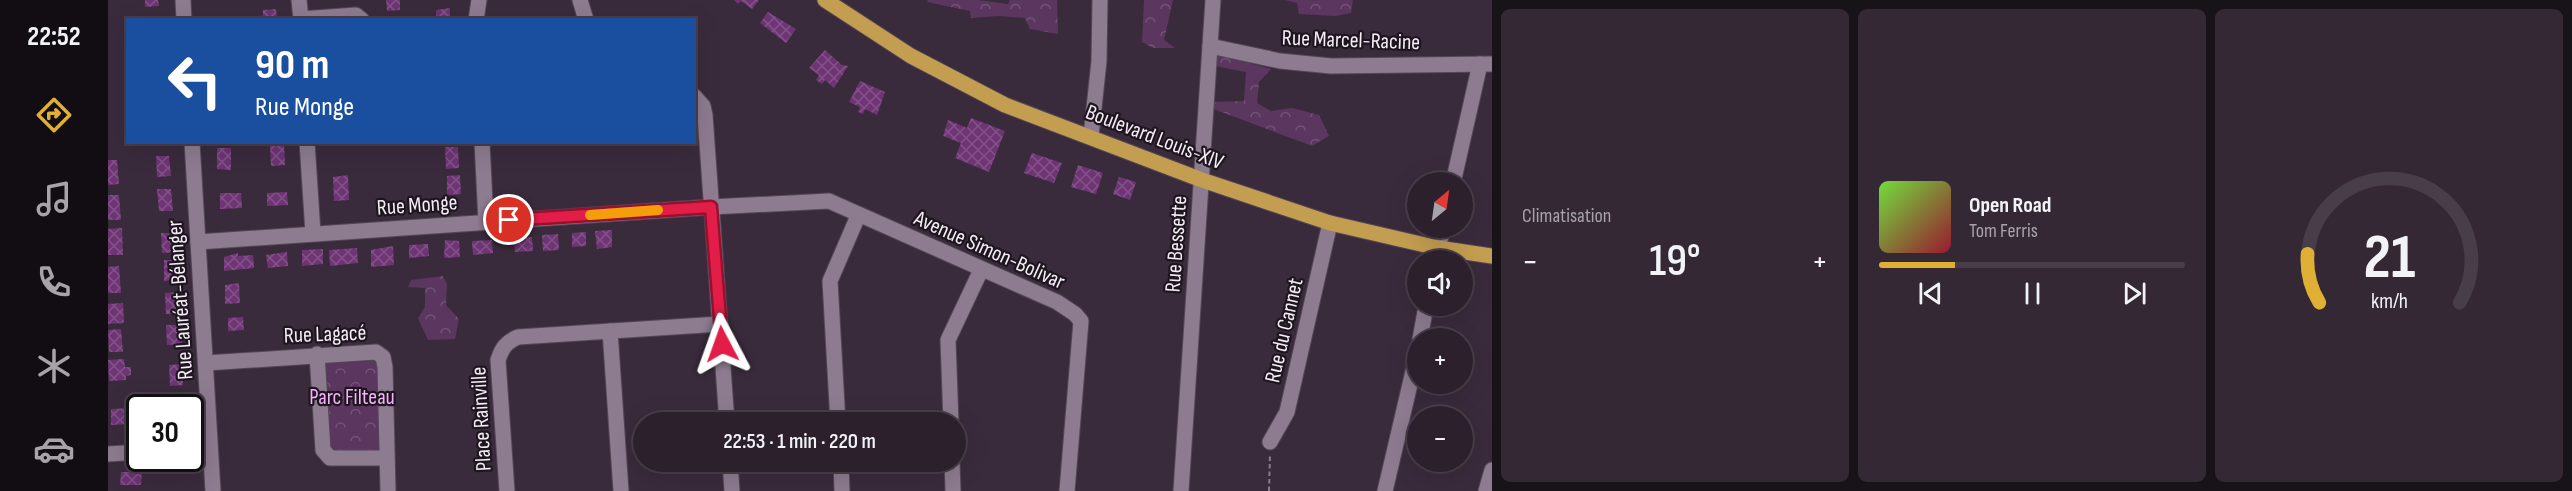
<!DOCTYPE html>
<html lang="fr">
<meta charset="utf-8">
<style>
:root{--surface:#2c202d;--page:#342835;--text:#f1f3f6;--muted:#a6a3aa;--line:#483e49;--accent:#dfb033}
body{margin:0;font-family:"Sofia Sans Condensed",sans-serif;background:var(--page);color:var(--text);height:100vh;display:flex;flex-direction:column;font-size:22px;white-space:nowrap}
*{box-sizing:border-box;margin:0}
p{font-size:20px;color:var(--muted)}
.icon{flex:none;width:33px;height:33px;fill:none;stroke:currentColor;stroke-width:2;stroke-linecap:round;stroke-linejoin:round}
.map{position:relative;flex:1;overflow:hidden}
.sheet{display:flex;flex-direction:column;gap:9px;padding:9px;background:#181219;width:1080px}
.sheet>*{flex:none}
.guide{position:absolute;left:18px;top:18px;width:570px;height:126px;border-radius:0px;box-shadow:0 6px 24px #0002,0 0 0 2px var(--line);background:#1a4fa0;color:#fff;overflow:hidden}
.needle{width:39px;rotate:29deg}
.buttons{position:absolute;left:1299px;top:172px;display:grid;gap:12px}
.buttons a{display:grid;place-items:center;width:66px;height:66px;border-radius:50%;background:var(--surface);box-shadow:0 6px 24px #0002,0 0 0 2px var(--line);font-size:30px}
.speed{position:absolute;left:18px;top:394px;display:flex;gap:12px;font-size:30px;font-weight:700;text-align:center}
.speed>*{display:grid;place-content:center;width:78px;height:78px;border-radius:50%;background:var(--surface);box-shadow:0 6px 24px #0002,0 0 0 2px var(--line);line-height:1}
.speed .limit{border:3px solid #111;border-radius:9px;background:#fff;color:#111}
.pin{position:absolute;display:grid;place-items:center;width:51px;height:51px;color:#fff;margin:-26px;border:3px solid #fff;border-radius:50%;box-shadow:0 2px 6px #0007}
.me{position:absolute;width:66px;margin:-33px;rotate:356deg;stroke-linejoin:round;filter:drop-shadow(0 0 4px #0008)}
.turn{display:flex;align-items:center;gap:21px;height:126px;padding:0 30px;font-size:27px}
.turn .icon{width:78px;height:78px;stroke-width:2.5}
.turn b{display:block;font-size:42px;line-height:51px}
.big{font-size:45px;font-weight:600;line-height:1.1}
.sheet .tile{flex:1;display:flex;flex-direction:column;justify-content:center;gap:9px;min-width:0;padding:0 21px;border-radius:9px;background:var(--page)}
.sheet .dial{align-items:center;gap:0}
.dial svg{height:156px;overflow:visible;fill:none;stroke:var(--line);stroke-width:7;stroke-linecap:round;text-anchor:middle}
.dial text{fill:var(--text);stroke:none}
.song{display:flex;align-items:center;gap:18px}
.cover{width:72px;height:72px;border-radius:9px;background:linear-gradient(135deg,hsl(100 70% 55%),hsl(350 70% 35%))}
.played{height:6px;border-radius:3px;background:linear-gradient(90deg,var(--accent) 25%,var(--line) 25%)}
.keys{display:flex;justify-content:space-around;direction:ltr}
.heat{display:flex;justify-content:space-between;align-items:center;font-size:33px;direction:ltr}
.sheet .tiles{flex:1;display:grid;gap:9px;grid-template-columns:repeat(3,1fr)}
.trip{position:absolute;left:525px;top:412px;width:333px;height:60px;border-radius:30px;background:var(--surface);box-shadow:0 6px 24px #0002,0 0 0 2px var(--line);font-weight:600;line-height:60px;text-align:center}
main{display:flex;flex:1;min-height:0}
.tab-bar{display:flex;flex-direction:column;width:108px;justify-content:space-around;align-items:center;background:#120d12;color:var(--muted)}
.tab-bar .icon{width:42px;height:42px}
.tab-bar .active{color:var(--accent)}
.tab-bar b{font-size:27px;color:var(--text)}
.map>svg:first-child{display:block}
.forest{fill:url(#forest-crowns)}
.building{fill:url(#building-cross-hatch)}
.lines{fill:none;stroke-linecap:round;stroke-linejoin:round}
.minor-casing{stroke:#544756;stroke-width:17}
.major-casing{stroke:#544756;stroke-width:17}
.path{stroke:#897c8b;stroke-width:2;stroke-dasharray:4.5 3;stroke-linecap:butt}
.minor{stroke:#8d7b8f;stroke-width:15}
.major{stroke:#c49e50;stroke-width:15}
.route-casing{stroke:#92132f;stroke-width:15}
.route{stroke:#e11d48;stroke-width:10}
.slow{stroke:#f59e0b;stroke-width:10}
.labels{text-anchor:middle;stroke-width:4.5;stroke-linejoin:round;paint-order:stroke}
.street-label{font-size:22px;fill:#f6ecf7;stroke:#1d161e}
.park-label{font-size:22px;fill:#f4b2fa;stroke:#1d161e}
</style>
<main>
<nav class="tab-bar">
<b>22:52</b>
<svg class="icon active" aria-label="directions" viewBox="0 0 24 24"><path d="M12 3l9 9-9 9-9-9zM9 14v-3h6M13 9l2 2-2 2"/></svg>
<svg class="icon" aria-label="music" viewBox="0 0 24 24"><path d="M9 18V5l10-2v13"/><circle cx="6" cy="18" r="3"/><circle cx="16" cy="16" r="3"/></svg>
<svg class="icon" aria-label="phone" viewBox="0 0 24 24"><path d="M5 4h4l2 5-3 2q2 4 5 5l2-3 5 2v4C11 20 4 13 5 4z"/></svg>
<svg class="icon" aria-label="climate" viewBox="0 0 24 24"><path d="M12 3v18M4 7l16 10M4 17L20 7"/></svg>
<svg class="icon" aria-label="car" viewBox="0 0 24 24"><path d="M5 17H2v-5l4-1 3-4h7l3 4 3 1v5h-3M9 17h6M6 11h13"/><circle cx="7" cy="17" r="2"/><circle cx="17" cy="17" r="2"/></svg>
</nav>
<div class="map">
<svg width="1384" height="491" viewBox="0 0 1384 491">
<defs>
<pattern id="forest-crowns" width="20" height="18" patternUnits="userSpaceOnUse" patternTransform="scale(1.5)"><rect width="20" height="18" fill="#5b365e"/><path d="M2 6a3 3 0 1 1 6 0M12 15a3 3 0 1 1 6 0" fill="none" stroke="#735376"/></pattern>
<pattern id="building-cross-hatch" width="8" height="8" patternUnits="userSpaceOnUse" patternTransform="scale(1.5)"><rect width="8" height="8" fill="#6e3474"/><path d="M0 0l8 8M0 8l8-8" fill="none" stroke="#835289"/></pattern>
</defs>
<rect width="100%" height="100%" fill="#3a2b3c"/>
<!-- forest -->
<g class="forest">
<polygon points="820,0 870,0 900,4 902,0 949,0 950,34 922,29 917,18 890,16 863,18 862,11 819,2"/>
<polygon points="1036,0 1065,0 1056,40 1067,48 1045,48 1034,42"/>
<polygon points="1177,0 1245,0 1243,13 1227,16 1191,14 1189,3"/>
<polygon points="1108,54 1163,69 1151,82 1149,103 1163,111 1184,108 1211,115 1221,136 1204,146 1103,108 1104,102 1136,101 1138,72 1106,66"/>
<polygon points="335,276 339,284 338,305 351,319 347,339 320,340 310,318 317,307 317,288 300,287 303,280"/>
<polygon points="209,354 275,357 277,458 222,458"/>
</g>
<!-- building -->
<g class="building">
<polygon points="37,0 50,0 51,6 37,7"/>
<polygon points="278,0 292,0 292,10 279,11"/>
<polygon points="626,0 651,0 644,9 633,1 630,4"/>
<polygon points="342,8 342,20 328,20 328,10"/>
<polygon points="168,9 169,20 155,20 155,10"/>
<polygon points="660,12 688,29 678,43 652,23"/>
<polygon points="717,50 734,65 740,66 726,88 717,80 714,84 708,80 711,75 701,68"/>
<polygon points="752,81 777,92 769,115 757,109 755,114 750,112 752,107 741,102"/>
<polygon points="863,118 897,131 881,172 847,158 853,143 835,136 840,120 859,128"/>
<polygon points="162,145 176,145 177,165 163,166"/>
<polygon points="337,147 350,147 351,168 338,169"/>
<polygon points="109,148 123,148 123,170 109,169"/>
<polygon points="924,153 954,163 946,183 916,173"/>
<polygon points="48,156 61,156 63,176 49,177"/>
<polygon points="0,160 9,160 11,184 0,185"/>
<polygon points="970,165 995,173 988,194 963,187"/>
<polygon points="240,175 241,200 226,201 225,177"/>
<polygon points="352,175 353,194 339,195 339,176"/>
<polygon points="1011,177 1028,182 1022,200 1005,194"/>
<polygon points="49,189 63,189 65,211 51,211"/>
<polygon points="179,192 180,205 159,206 159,193"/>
<polygon points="112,193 133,193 134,208 112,209"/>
<polygon points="0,195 11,195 13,220 0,220"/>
<polygon points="14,228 15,255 0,255 0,229"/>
<polygon points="504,230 504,247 489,249 487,231"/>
<polygon points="478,232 478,246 464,247 464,233"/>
<polygon points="53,233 67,233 68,252 54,253"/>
<polygon points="450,234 451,250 435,251 434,235"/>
<polygon points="424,237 425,251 407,252 406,238"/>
<polygon points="337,240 351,241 352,257 336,258"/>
<polygon points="384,240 385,253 365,255 364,241"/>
<polygon points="320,244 321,256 301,258 301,245"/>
<polygon points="285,246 286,265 263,267 263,250"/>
<polygon points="249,248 250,263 222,266 221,250"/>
<polygon points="215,249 215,264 194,266 194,250"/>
<polygon points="179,252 180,266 160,268 158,255"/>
<polygon points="130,253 130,256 145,255 146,268 116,271 116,257"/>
<polygon points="56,260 69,260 69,280 56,281"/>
<polygon points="11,266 13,293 0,293 0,267"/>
<polygon points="131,283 132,303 117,304 117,285"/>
<polygon points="70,292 71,314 58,314 57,293"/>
<polygon points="15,303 16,323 0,324 0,304"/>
<polygon points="135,317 136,330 120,331 120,318"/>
<polygon points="58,325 72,325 74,344 59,345"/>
<polygon points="13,329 15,352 1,352 0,330"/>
<polygon points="16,359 17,367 23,367 23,375 18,376 18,380 1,381 0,360"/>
<polygon points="74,364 75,385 62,386 61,365"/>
<rect x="64" y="396" width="13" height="12"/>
<polygon points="25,408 25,424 3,425 3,409"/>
<polygon points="13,472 34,472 33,485 12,485"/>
</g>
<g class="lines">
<defs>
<g id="minor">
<polyline points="75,0 76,20"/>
<polyline points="191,0 193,20"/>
<polyline points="472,0 478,20"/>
<polyline points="193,19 248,15 254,20"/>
<polyline points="368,20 371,0"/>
<polyline points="1102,46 1172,61 1223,66 1384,64"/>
<polyline points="586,96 595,106 597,115 619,423"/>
<polyline points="983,136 991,61 992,0"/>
<polyline points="84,142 105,491"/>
<polyline points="199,142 205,233"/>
<polyline points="374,142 378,222"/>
<polyline points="1345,183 1372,64"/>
<polyline points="90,242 603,207 721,201 949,302 967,314 973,321 959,491"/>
<polyline points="1327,261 1335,228"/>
<polyline points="502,331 513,491"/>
<polyline points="1312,339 1318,306"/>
<polyline points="209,354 215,450 222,458 277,458"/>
<polyline points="98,363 268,352 275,357 277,367 280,491"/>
<polyline points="730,423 722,281 750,216"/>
<polyline points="843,423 840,340 873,270"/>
<polyline points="1162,442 1179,412 1222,223"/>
<polyline points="82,449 102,448"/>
<polyline points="0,454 32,452"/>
<polyline points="622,462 624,491"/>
<polyline points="733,462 734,491"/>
<polyline points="844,462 845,491"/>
<path d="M399 491 390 360C394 348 398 342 410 337L612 324"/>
<polyline points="1073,491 1105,0"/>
<polyline points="1277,491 1310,350"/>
<polyline points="1378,491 1384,470"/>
</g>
<polyline id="major" points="717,0 803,56 897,105 1094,180 1222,223 1330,248 1384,256"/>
</defs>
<!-- minor casing -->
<use href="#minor" class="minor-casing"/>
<!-- major casing -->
<use href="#major" class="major-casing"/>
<!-- path -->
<polyline class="path" points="1161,491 1162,454"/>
<!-- minor -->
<use href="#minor" class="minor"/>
<!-- major -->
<use href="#major" class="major"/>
</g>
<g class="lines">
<defs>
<polyline id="route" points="401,220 603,207 614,344"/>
</defs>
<!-- route casing -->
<use href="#route" class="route-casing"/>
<!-- route -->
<use href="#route" class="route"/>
<!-- slow -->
<polyline class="slow" points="482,215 550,210"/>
</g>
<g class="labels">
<!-- street labels -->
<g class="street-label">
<text transform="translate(1243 39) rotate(2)" y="8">Rue Marcel-Racine</text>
<text transform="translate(1047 136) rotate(21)" y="8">Boulevard Louis-XIV</text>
<text transform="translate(309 204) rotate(-4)" y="8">Rue Monge</text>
<text transform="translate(1067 244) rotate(-86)" y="8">Rue Bessette</text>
<text transform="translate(882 249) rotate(24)" y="8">Avenue Simon-Bolivar</text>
<text transform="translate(71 300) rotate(-94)" y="8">Rue Lauréat-Bélanger</text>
<text transform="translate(1175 330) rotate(-77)" y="8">Rue du Cannet</text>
<text transform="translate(217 333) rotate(-2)" y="8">Rue Lagacé</text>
<text transform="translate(372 419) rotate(-93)" y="8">Place Rainville</text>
</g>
<!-- park labels -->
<g class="park-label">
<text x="244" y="404">Parc Filteau</text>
</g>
</g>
</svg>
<div class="buttons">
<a><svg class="needle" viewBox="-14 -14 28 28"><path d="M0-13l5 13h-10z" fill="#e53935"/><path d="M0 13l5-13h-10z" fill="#a6a3aa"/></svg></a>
<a><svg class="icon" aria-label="sound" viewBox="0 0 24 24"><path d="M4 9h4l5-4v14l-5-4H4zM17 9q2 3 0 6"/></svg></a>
<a>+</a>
<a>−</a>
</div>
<div class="speed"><div class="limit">30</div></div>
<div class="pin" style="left:401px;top:220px;background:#d93025"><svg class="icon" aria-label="arrive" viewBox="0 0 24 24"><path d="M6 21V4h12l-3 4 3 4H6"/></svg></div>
<svg class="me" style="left:614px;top:344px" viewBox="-20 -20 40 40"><path d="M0-17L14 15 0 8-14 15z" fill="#e11d48" stroke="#fff" stroke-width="4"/></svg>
<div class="trip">22:53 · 1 min · 220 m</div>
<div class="guide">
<div class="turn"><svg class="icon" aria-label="left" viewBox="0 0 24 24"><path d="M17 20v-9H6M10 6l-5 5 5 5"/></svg><div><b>90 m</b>Rue Monge</div></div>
</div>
</div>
<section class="sheet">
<div class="tiles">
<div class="tile"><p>Climatisation</p>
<div class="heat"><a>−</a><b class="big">19°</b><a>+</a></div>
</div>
<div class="tile">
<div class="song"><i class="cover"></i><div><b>Open Road</b><p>Tom Ferris</p></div></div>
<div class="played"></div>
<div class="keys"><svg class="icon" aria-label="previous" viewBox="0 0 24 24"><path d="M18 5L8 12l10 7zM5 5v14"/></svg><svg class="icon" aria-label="pause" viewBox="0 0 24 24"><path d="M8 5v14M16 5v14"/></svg><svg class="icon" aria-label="next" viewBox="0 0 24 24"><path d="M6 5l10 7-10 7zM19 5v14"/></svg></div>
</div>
<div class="tile dial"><svg viewBox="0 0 100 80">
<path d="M14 69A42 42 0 1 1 86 69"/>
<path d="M14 69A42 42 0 0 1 8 44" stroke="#dfb033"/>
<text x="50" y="56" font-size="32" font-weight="700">21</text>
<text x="50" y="72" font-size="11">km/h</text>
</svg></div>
</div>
</section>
</main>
